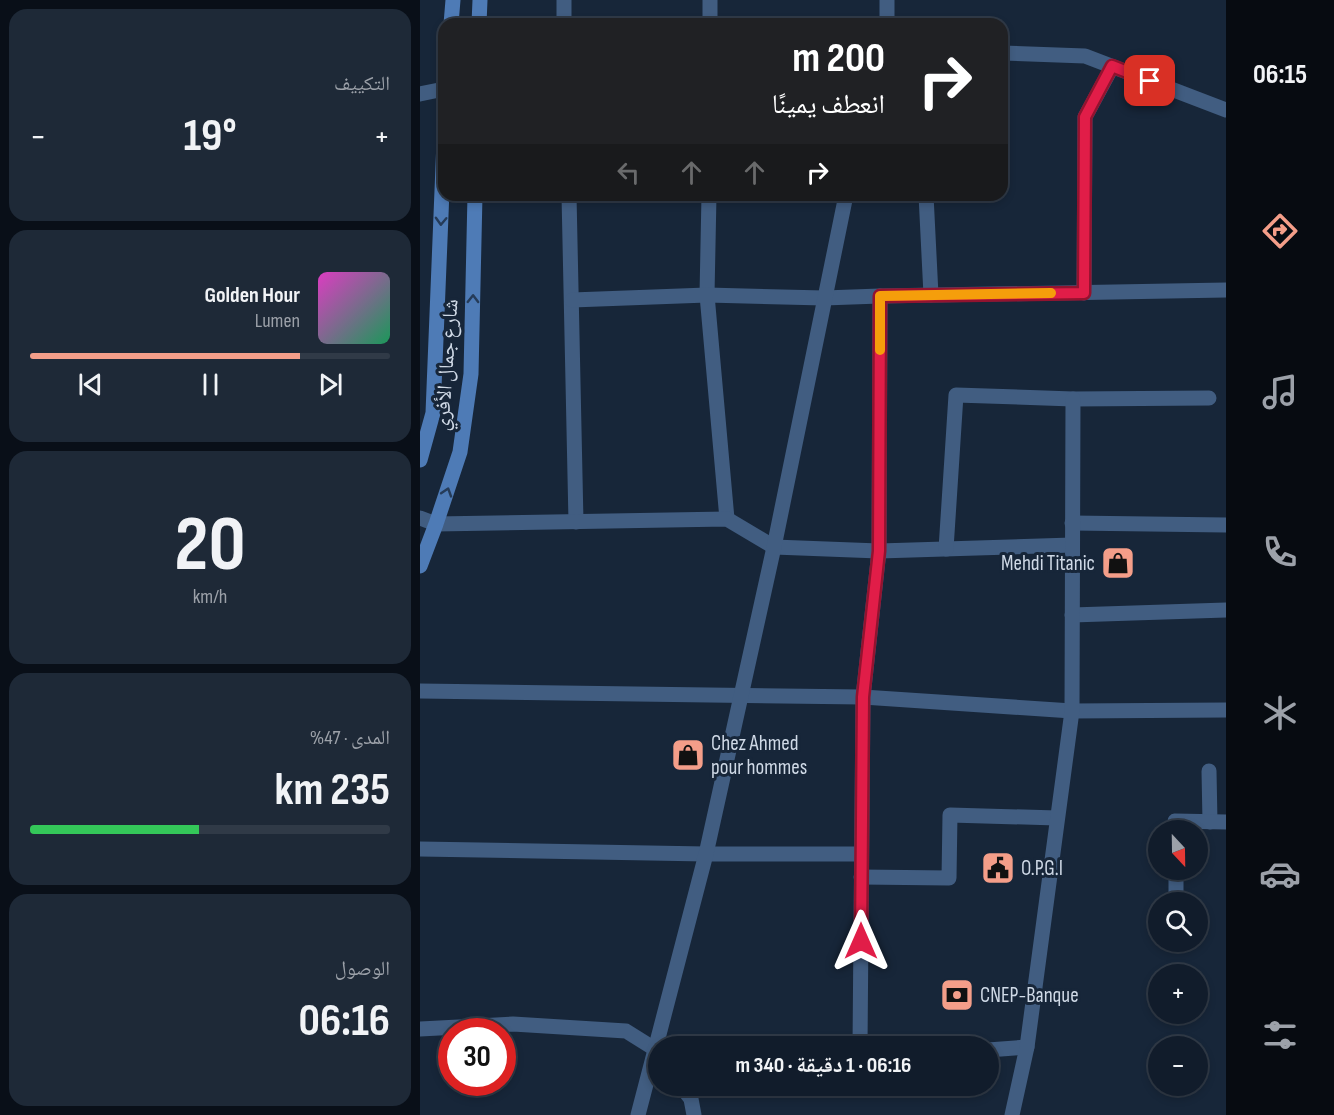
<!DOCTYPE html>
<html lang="ar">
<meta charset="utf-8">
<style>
:root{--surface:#111c2b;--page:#1e2937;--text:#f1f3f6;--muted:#9ca1a9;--line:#303a47;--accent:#f49e89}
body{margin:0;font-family:"Sofia Sans Condensed","Noto Naskh Arabic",sans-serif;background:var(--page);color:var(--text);direction:rtl;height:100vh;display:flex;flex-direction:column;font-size:22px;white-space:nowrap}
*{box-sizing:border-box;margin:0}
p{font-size:20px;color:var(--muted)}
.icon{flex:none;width:33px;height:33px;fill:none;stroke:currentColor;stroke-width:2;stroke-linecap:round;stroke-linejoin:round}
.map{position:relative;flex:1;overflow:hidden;direction:ltr}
.panel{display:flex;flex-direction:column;gap:9px;padding:9px;background:#090f18;width:420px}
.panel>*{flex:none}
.hud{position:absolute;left:18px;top:18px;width:570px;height:183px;border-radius:18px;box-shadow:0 3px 9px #0003,0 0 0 2px var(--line);direction:rtl;background:#202124;color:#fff;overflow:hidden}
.needle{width:39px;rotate:158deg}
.tools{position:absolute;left:728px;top:820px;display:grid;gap:12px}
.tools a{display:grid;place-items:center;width:60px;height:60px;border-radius:50%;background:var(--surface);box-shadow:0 3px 9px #0003,0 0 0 2px var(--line);font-size:30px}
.speed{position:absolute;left:18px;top:1018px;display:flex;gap:12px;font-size:30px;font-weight:700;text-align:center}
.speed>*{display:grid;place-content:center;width:78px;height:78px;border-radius:50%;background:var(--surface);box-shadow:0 3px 9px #0003,0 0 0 2px var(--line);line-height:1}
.speed .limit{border:9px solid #d22;background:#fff;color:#111}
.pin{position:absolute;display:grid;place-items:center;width:51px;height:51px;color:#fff;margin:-26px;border-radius:12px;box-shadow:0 3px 9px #0006}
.me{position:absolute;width:66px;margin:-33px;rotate:0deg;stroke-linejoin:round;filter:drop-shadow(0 0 4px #0008)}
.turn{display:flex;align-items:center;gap:21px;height:126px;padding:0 24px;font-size:27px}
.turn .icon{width:78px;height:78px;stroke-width:2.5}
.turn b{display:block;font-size:42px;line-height:51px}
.lanes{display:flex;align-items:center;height:57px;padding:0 24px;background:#0003;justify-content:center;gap:30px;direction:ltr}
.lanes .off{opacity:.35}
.big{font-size:45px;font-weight:700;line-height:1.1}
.panel .card{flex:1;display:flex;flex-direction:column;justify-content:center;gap:9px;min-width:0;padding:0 21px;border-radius:18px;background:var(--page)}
.panel .dial{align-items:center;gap:0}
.dial b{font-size:78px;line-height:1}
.song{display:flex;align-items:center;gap:18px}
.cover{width:72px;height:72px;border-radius:9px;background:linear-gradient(135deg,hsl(310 70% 55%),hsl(150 70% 35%))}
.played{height:6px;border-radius:3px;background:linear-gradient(90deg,var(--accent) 75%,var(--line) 75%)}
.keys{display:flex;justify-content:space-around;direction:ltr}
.heat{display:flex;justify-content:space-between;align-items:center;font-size:33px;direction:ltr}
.charge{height:9px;border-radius:4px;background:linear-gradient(90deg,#34c759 47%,var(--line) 0)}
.trip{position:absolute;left:228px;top:1036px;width:351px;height:60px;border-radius:30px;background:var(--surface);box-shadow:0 3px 9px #0003,0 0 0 2px var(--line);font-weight:700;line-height:60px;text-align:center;direction:rtl}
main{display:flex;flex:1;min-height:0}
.dock{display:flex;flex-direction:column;width:108px;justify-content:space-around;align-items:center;background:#070b11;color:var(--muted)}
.dock .icon{width:42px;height:42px}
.dock .on{color:var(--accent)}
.dock b{font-size:27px;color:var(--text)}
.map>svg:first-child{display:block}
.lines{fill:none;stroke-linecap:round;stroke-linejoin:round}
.street{stroke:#415d81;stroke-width:15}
.secondary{stroke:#4e7bb6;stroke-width:15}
.oneway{stroke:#253b58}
.route-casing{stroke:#92132f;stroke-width:15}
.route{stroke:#e11d48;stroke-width:10}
.slow{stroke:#f59e0b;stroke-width:10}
.labels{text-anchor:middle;stroke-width:6;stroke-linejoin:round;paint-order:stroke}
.street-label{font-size:21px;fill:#cfd9e6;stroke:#172639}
.poi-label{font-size:21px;fill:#cfd9e6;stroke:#172639;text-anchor:start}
</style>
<main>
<nav class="dock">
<b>06:15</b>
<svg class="icon on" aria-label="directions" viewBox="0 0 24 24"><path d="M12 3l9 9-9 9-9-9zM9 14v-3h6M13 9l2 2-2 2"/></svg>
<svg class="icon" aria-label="music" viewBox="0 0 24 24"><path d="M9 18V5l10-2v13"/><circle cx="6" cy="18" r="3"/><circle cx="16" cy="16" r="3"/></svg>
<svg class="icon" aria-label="phone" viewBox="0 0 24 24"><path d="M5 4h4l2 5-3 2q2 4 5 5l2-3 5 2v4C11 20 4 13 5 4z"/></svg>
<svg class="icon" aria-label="climate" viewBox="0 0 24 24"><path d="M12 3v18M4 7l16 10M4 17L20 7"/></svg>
<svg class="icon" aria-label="car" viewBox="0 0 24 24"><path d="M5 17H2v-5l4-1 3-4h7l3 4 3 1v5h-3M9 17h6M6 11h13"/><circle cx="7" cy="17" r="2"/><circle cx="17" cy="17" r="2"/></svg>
<svg class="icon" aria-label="filters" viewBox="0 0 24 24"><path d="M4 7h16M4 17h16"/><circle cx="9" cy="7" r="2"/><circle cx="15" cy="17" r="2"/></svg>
</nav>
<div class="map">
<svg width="806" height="1115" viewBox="0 0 806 1115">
<rect width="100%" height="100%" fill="#172639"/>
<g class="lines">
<!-- street -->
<g class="street">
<polyline points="144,0 144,24"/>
<polyline points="290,0 290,24"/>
<polyline points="467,24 467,0"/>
<polyline points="582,53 665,56 806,110"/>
<polyline points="0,94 24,89"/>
<polyline points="149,195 156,522"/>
<polyline points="289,195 287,295 307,519"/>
<polyline points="506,195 511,295"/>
<polyline points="664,293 665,117 692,67"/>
<polyline points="152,300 287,295 404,298 460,296 806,290"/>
<polyline points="0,518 16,524 307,519 354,547 459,551 652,545"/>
<polyline points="652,523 806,525"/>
<polyline points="526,549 536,395 653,399 789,398"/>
<polyline points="652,615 806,610"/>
<polyline points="0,691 443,697 652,711 806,710"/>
<polyline points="789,771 790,822"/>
<polyline points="756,831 755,821 806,822"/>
<polyline points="0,849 286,854 441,854"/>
<polyline points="756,870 756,895"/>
<polyline points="441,877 529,878 530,815 637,818"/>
<polyline points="0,1029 93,1024 206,1031 238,1051"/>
<polyline points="440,1047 443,697 459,551 460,296"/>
<polyline points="568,1050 607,1047"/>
<polyline points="261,1086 271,1099 274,1115"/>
<polyline points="218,1115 286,854 354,547 426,195"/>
<polyline points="592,1115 607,1047 652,711 653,399"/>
</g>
<!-- secondary -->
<g class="secondary">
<polyline points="31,24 33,0"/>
<polyline points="59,24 60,0"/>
<polyline points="0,460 13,413 24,141"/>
<polyline points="0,566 16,524 40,452 51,374 55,195"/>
</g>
</g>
<!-- one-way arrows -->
<defs><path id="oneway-chevron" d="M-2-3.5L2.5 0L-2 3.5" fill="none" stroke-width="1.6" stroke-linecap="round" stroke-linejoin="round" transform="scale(1.5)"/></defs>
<g class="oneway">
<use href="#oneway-chevron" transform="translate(21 221) rotate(92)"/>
<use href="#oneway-chevron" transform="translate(53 299) rotate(-89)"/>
<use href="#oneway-chevron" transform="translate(27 492) rotate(-72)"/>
</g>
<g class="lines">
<defs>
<polyline id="route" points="441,941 443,697 459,551 460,296 664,293 665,117 692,66 730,81"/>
</defs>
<!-- route casing -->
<use href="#route" class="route-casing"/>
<!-- route -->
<use href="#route" class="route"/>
<!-- slow -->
<polyline class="slow" points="460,350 460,296 631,293"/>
</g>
<!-- icons -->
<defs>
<symbol id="shop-square" viewBox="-11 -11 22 22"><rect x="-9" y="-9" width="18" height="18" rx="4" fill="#f49e89" stroke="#172639"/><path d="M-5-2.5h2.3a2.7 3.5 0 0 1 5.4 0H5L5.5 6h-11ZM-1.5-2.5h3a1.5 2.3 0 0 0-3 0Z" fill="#111"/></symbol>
<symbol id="civic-square" viewBox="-11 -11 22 22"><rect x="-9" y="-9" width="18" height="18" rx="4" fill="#f49e89" stroke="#172639"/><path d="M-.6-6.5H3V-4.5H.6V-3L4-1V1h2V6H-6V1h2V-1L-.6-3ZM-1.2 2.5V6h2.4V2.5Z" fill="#111"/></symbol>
<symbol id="bank-square" viewBox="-11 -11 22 22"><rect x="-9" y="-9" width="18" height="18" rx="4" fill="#f49e89" stroke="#172639"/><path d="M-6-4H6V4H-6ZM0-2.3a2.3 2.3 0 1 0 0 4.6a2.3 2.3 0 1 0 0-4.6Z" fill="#111"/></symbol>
</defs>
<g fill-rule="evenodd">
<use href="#shop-square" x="679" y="544" width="38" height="38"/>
<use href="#shop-square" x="249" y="736" width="38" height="38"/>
<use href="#civic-square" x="559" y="849" width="38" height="38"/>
<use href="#bank-square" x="518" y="976" width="38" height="38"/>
</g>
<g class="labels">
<!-- street labels -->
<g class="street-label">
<text transform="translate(26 365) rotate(-86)" y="7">شارع جمال الأفري</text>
</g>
<!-- poi labels -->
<g class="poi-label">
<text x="675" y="570" text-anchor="end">Mehdi Titanic</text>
<text x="291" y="750">Chez Ahmed<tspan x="291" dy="24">pour hommes</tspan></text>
<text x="601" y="875">O.P.G.I</text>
<text x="560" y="1002">CNEP-Banque</text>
</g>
</g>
</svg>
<div class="tools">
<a><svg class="needle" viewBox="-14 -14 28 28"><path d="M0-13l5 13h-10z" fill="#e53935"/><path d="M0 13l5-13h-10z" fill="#9ca1a9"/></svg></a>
<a><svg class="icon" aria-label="search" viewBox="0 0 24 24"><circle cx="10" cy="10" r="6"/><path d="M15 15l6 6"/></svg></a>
<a>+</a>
<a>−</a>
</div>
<div class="speed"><div class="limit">30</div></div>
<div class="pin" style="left:730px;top:81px;background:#d93025"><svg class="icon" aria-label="arrive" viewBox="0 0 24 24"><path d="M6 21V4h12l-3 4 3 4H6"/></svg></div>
<svg class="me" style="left:441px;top:941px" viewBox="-20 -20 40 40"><path d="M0-17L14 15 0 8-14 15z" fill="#e11d48" stroke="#fff" stroke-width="4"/></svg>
<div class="trip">06:16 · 1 دقيقة · 340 m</div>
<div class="hud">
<div class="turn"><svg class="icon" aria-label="right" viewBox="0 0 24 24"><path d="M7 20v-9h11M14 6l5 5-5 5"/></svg><div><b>200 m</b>انعطف يمينًا</div></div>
<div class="lanes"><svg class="icon off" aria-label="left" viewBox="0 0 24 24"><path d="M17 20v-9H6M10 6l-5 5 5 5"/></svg><svg class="icon off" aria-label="ahead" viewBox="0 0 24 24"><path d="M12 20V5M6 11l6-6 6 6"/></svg><svg class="icon off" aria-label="ahead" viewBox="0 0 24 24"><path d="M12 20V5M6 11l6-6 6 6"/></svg><svg class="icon" aria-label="right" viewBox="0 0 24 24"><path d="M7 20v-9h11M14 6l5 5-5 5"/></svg></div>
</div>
</div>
<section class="panel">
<div class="card"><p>التكييف</p>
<div class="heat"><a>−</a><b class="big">19°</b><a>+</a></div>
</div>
<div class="card">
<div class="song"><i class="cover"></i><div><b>Golden Hour</b><p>Lumen</p></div></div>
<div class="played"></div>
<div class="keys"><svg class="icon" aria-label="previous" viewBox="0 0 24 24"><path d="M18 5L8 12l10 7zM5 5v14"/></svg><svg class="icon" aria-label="pause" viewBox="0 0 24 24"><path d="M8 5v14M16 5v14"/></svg><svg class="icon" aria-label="next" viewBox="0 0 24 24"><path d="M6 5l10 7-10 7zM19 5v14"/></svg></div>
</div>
<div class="card dial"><b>20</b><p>km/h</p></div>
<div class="card"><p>المدى · 47%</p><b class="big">235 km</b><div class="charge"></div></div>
<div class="card"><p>الوصول</p><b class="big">06:16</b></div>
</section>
</main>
